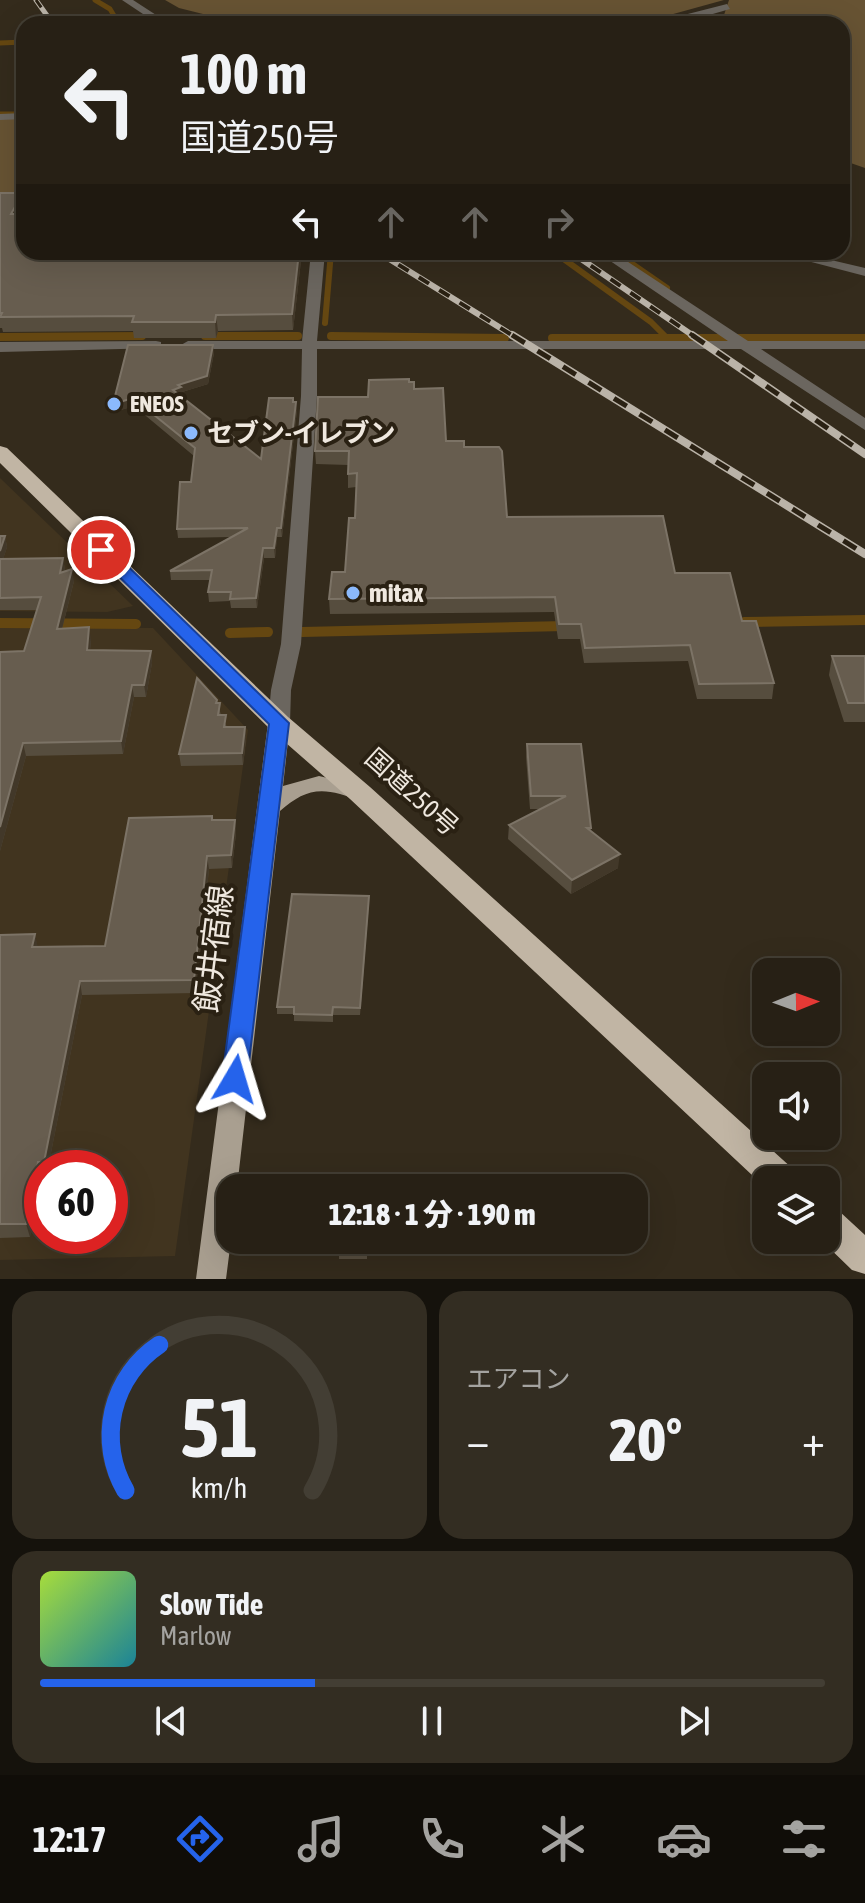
<!DOCTYPE html>
<html lang="ja">
<meta charset="utf-8">
<style>
:root{--surface:#272015;--page:#332d22;--text:#f1f3f6;--muted:#a4a3a0;--line:#433e34;--accent:#2563eb}
body{margin:0;font-family:"Asap Condensed","Noto Sans JP",sans-serif;background:var(--page);color:var(--text);height:100vh;display:flex;flex-direction:column;font-size:30px;white-space:nowrap}
*{box-sizing:border-box;margin:0}
p{font-size:26px;color:var(--muted)}
.icon{flex:none;width:44px;height:44px;fill:none;stroke:currentColor;stroke-width:2;stroke-linecap:round;stroke-linejoin:round}
.map{position:relative;height:1279px;overflow:hidden}
.sheet{display:flex;flex-direction:column;gap:12px;padding:12px;background:#15120c;flex:1}
.sheet>*{flex:none}
.banner{position:absolute;left:16px;top:16px;width:834px;height:244px;border-radius:24px;box-shadow:0 8px 32px #0002,0 0 0 2px var(--line);background:#272015;color:var(--text);overflow:hidden}
.needle{width:52px;rotate:89deg}
.tools{position:absolute;left:752px;top:958px;display:grid;gap:16px}
.tools a{display:grid;place-items:center;width:88px;height:88px;border-radius:16px;background:var(--surface);box-shadow:0 8px 32px #0002,0 0 0 2px var(--line);font-size:40px}
.speed{position:absolute;left:24px;top:1150px;display:flex;gap:16px;font-size:40px;font-weight:700;text-align:center}
.speed>*{display:grid;place-content:center;width:104px;height:104px;border-radius:50%;background:var(--surface);box-shadow:0 8px 32px #0002,0 0 0 2px var(--line);line-height:1}
.speed .limit{border:12px solid #d22;background:#fff;color:#111}
.pin{position:absolute;display:grid;place-items:center;width:68px;height:68px;color:#fff;margin:-34px;border:4px solid #fff;border-radius:50%;box-shadow:0 2px 8px #0007}
.me{position:absolute;width:88px;margin:-44px;rotate:7deg;stroke-linejoin:round;filter:drop-shadow(0 0 6px #0008)}
.turn{display:flex;align-items:center;gap:28px;height:168px;padding:0 32px;font-size:36px}
.turn .icon{width:104px;height:104px;stroke-width:2.5}
.turn b{display:block;font-size:56px;line-height:68px}
.lanes{display:flex;align-items:center;height:76px;padding:0 32px;background:#0003;justify-content:center;gap:40px;direction:ltr}
.lanes .off{opacity:.35}
.big{font-size:60px;font-weight:800;line-height:1.1}
.sheet .tile{flex:1;display:flex;flex-direction:column;justify-content:center;gap:12px;min-width:0;padding:0 28px;border-radius:24px;background:var(--page)}
.sheet .dial{align-items:center;gap:0}
.dial svg{height:208px;overflow:visible;fill:none;stroke:var(--line);stroke-width:7;stroke-linecap:round;text-anchor:middle}
.dial text{fill:var(--text);stroke:none}
.song{display:flex;align-items:center;gap:24px}
.cover{width:96px;height:96px;border-radius:12px;background:linear-gradient(135deg,hsl(80 70% 55%),hsl(190 70% 35%))}
.played{height:8px;border-radius:4px;background:linear-gradient(90deg,var(--accent) 35%,var(--line) 35%)}
.keys{display:flex;justify-content:space-around;direction:ltr}
.heat{display:flex;justify-content:space-between;align-items:center;font-size:44px;direction:ltr}
.sheet .tiles{flex:1;display:grid;gap:12px;grid-template-columns:1fr 1fr}
.tile:last-child{grid-column:span 2}
.trip{position:absolute;left:216px;top:1174px;width:432px;height:80px;border-radius:24px;background:var(--surface);box-shadow:0 8px 32px #0002,0 0 0 2px var(--line);font-weight:800;line-height:80px;text-align:center}
.menu{display:flex;height:128px;justify-content:space-around;align-items:center;background:#100d08;color:var(--muted)}
.menu .icon{width:56px;height:56px}
.menu .current{color:var(--accent)}
.menu b{font-size:36px;color:var(--text)}
.map>svg:first-child{display:block}
.built{fill:#41341f;fill-rule:evenodd}
.green{fill:#675333}
.lines{fill:none;stroke-linecap:round;stroke-linejoin:round}
.stream-far3{stroke:#654711;stroke-width:5}
.stream-far2{stroke:#654711;stroke-width:6}
.stream-far1{stroke:#654711;stroke-width:8}
.stream{stroke:#654711;stroke-width:10}
.street{fill:#6b665f;fill-rule:evenodd}
.primary{fill:#a99f90;fill-rule:evenodd}
.highway{fill:#c1b5a4;fill-rule:evenodd}
.rail-far2-casing{stroke:#bab3a8;stroke-width:5}
.rail-far1-casing{stroke:#bab3a8;stroke-width:6}
.rail-casing{stroke:#bab3a8;stroke-width:8}
.rail-far2{stroke:#2a2113;stroke-width:3;stroke-dasharray:9;stroke-linecap:butt}
.rail-far1{stroke:#2a2113;stroke-width:4;stroke-dasharray:12;stroke-linecap:butt}
.rail{stroke:#2a2113;stroke-width:5;stroke-dasharray:15;stroke-linecap:butt}
.wall{fill:#564d3e}
.shaded-wall{fill:#423829}
.building{fill:#675d4f;stroke:#7c7366;stroke-width:2}
.route{fill:#2563eb;stroke:#184099;stroke-width:2}
.poi-dot{fill:#8bb9fc;stroke:#2a2113;stroke-width:3}
.labels{text-anchor:middle;stroke-width:8;stroke-linejoin:round;paint-order:stroke}
.far-poi-label{font-size:22px;font-weight:bold;fill:#efe8df;stroke:#2a2113;text-anchor:start}
.poi-label{font-size:26px;font-weight:bold;fill:#efe8df;stroke:#2a2113;text-anchor:start}
.street-label{font-size:26px;fill:#efe8df;stroke:#2a2113}
.near-street-label{font-size:32px;fill:#efe8df;stroke:#2a2113}
</style>
<div class="map">
<svg width="865" height="1279" viewBox="0 0 865 1279">
<rect width="100%" height="100%" fill="#342b1c"/>
<!-- built -->
<g class="built">
<polygon points="0,478 133,606 107,612 0,611"/>
<path d="M0 627 153 628 248 730 175 1256 0 1260ZM42 1168H110V1236H42Z"/>
</g>
<!-- green -->
<g class="green">
<polygon points="165,0 724,0 637,24 243,24 179,8"/>
<polygon points="729,0 865,0 865,168 842,160 842,24 721,24"/>
<rect x="0" y="117" width="24" height="85"/>
</g>
<g class="lines">
<!-- stream-far3 -->
<g class="stream-far3">
<polyline points="95,0 110,9 119,24"/>
<polyline points="0,43 24,42"/>
<polyline points="0,114 24,114"/>
</g>
<!-- stream-far2 -->
<g class="stream-far2">
<polyline points="554,252 651,322 666,337"/>
<polyline points="615,252 667,288"/>
<polyline points="325,323 331,252"/>
<polyline points="205,336 298,336"/>
<polyline points="331,336 434,337"/>
<polyline points="0,337 142,336"/>
</g>
<!-- stream-far1 -->
<g class="stream-far1">
<polyline points="205,336 298,336"/>
<polyline points="331,336 505,338"/>
<polyline points="0,337 142,336"/>
<polyline points="552,338 865,338"/>
</g>
<!-- stream -->
<g class="stream">
<polyline points="744,622 865,620"/>
<polyline points="0,623 136,624"/>
<polyline points="302,632 566,626"/>
<polyline points="230,633 268,632"/>
</g>
<!-- street -->
<g class="street">
<polygon points="122,0 133,0 170,24 158,24"/>
<polygon points="727,4 730,9 678,24 666,24 676,17"/>
<polygon points="24,113 24,119 0,120 0,114"/>
<polygon points="311,252 325,252 317,341 728,341 597,252 613,252 748,341 865,341 865,349 761,349 865,418 865,430 741,349 317,349 317,396 301,644 291,690 290,723 279,730 271,728 268,723 271,690 281,644 301,396 302,349 188,349 181,345 188,341 302,341"/>
<polygon points="773,252 797,252 865,268 865,276"/>
<polygon points="156,341 161,342 161,348 0,352 0,342"/>
</g>
<!-- primary -->
<path class="primary" d="M279 716 290 723 283 786 319 776 366 787 369 792 366 797C356 800 350 797 340 794 314 787 300 794 280 811L237 1188H230L231 1240 226 1279H196L268 723Z"/>
<!-- highway -->
<g class="highway">
<polygon points="0,446 7,448 288,717 370,787 793,1169 799,1180 766,1180 766,1188 350,799 270,729 0,463"/>
<polygon points="826,1206 839,1211 865,1235 865,1274 852,1270 821,1240 826,1240"/>
</g>
<defs>
<polyline id="rail-far2" points="36,0 53,24"/>
<g id="rail-far1">
<polyline points="378,252 515,337"/>
<polyline points="571,252 695,337"/>
</g>
<g id="rail">
<polyline points="512,335 865,554"/>
<polyline points="692,335 865,454"/>
</g>
</defs>
<!-- rail-far2 casing -->
<use href="#rail-far2" class="rail-far2-casing"/>
<!-- rail-far1 casing -->
<use href="#rail-far1" class="rail-far1-casing"/>
<!-- rail casing -->
<use href="#rail" class="rail-casing"/>
<!-- rail-far2 -->
<use href="#rail-far2" class="rail-far2"/>
<!-- rail-far1 -->
<use href="#rail-far1" class="rail-far1"/>
<!-- rail -->
<use href="#rail" class="rail"/>
</g>
<!-- wall -->
<g class="wall">
<polygon points="0,193 24,200 24,209 21,214 302,252 293,330 218,331 216,338 134,338 133,331 3,332 2,328 0,328"/>
<polygon points="214,353 208,384 182,392 182,395 181,396 261,459 293,402 297,410 282,537 277,537 275,558 264,558 257,608 231,608 230,601 209,602 208,592 210,580 171,580 170,571 231,537 178,538 177,529 191,482 194,456 134,406 114,412 113,404"/>
<polygon points="409,382 446,441 464,447 507,517 675,573 742,621 774,683 772,699 697,699 688,661 584,663 580,639 558,639 554,612 330,614 329,599 345,572 355,518 356,487 348,488 348,465 316,464 315,451 368,397"/>
<polygon points="0,536 5,536 7,547 3,559 63,558 65,571 74,581 62,629 91,640 90,650 151,651 152,663 146,697 134,697 123,754 26,756 0,851 0,652 24,651 37,610 0,610"/>
<polygon points="832,656 865,656 865,722 844,722 829,675"/>
<polygon points="217,700 221,715 227,727 245,727 246,739 243,765 181,766 179,754"/>
<polygon points="527,744 591,828 591,831 618,868 571,894 508,839 509,825 540,809 530,809 526,757"/>
<polygon points="213,820 235,820 236,833 232,868 209,869 196,993 82,995 48,1168 42,1168 42,1176 41,1176 30,1237 0,1238 0,935 35,934 37,947 105,946"/>
<polygon points="369,903 360,1015 333,1015 333,1022 294,1021 294,1014 277,1014 277,1007"/>
<polygon points="367,1240 367,1259 339,1259 339,1251"/>
</g>
<!-- shaded-wall -->
<g class="shaded-wall">
<polygon points="23,193 24,209 13,229 11,214"/>
<polygon points="299,252 302,252 293,330 292,314"/>
<polygon points="216,315 218,331 216,338 215,322"/>
<polygon points="213,345 214,353 208,384 182,392 182,395 173,398 173,390"/>
<polygon points="133,398 134,406 114,412 113,404"/>
<polygon points="296,402 297,410 282,537 281,528"/>
<polygon points="277,528 277,537 275,558 274,548"/>
<polygon points="5,536 7,547 0,569 0,551"/>
<polygon points="263,548 264,558 257,608 256,598"/>
<polygon points="63,558 65,570 62,585 60,573"/>
<polygon points="72,569 74,581 59,641 57,629"/>
<polygon points="89,627 91,640 89,663 87,650"/>
<polygon points="151,651 152,663 146,697 144,685"/>
<polygon points="132,685 134,697 123,754 121,741"/>
<polygon points="245,727 246,739 243,765 242,753"/>
<polygon points="23,743 26,756 0,851 0,827"/>
<polygon points="235,820 236,833 232,868 231,855"/>
<polygon points="620,854 618,868 571,894 572,880"/>
<polygon points="207,856 209,869 196,993 194,980"/>
<polygon points="369,896 369,903 360,1015 360,1008"/>
<polygon points="35,934 38,948 32,947"/>
<polygon points="80,981 82,995 48,1168 45,1168 44,1162"/>
<polygon points="38,1162 41,1176 30,1237 26,1224"/>
</g>
<!-- building -->
<g class="building">
<polygon points="0,193 23,193 11,214 24,214 24,252 299,252 292,314 216,315 215,322 132,322 134,316 0,317 2,313 0,313"/>
<polygon points="128,345 213,345 207,376 178,385 181,387 173,390 261,459 269,398 293,398 293,402 296,402 281,528 277,528 274,548 263,548 256,598 230,599 231,592 208,592 212,570 170,571 248,528 177,529 180,482 191,482 195,448 133,398 113,404"/>
<polygon points="409,379 409,382 414,382 414,389 443,388 446,441 464,441 464,447 499,447 502,451 507,517 663,516 675,573 730,573 742,621 756,621 774,683 699,684 690,645 585,648 581,624 559,624 555,597 329,599 332,572 345,572 349,518 355,518 357,473 348,474 349,451 315,451 318,397 368,397 369,380"/>
<polygon points="0,536 5,536 0,551"/>
<polygon points="63,558 60,573 72,569 57,629 89,627 87,650 151,651 144,685 132,685 121,741 23,743 0,827 0,652 24,651 41,597 0,598 0,559"/>
<polygon points="832,656 865,656 865,703 848,703"/>
<polygon points="197,678 217,700 216,703 220,703 218,715 226,715 224,727 245,727 242,753 179,754"/>
<polygon points="527,744 581,744 591,828 587,828 620,854 572,880 509,825 566,796 531,796"/>
<polygon points="212,816 212,820 235,820 231,855 207,856 194,980 80,981 44,1162 38,1162 26,1224 0,1224 0,935 35,934 32,947 105,946 129,818"/>
<polygon points="292,894 369,896 360,1008 333,1007 332,1015 294,1014 294,1007 277,1007"/>
<polygon points="340,1240 367,1240 366,1252 339,1251"/>
</g>
<!-- route -->
<polygon class="route" points="101,545 107,546 289,723 247,1079 244,1086 235,1089 226,1086 222,1079 269,724 95,553 93,550 95,546"/>
<!-- markers -->
<g class="poi-dot">
<circle cx="114" cy="404" r="8"/>
<circle cx="191" cy="433" r="8"/>
<circle cx="353" cy="593" r="8"/>
</g>
<g class="labels">
<!-- far-poi labels -->
<g class="far-poi-label">
<text x="130" y="412">ENEOS</text>
</g>
<!-- poi labels -->
<g class="poi-label">
<text x="207" y="442">セブン-イレブン</text>
<text x="369" y="602">mitax</text>
</g>
<!-- street labels -->
<g class="street-label">
<text transform="translate(412 792) rotate(42)" y="9">国道250号</text>
</g>
<!-- near-street labels -->
<g class="near-street-label">
<text transform="translate(214 949) rotate(-83)" y="11">飯井宿線</text>
</g>
</g>
</svg>
<div class="tools">
<a><svg class="needle" viewBox="-14 -14 28 28"><path d="M0-13l5 13h-10z" fill="#e53935"/><path d="M0 13l5-13h-10z" fill="#a4a3a0"/></svg></a>
<a><svg class="icon" aria-label="sound" viewBox="0 0 24 24"><path d="M4 9h4l5-4v14l-5-4H4zM17 9q2 3 0 6"/></svg></a>
<a><svg class="icon" aria-label="layers" viewBox="0 0 24 24"><path d="M12 4l9 5-9 5-9-5zM3 14l9 5 9-5"/></svg></a>
</div>
<div class="speed"><div class="limit">60</div></div>
<div class="pin" style="left:101px;top:550px;background:#d93025"><svg class="icon" aria-label="arrive" viewBox="0 0 24 24"><path d="M6 21V4h12l-3 4 3 4H6"/></svg></div>
<svg class="me" style="left:235px;top:1079px" viewBox="-20 -20 40 40"><path d="M0-17L14 15 0 8-14 15z" fill="#2563eb" stroke="#fff" stroke-width="4"/></svg>
<div class="trip">12:18 · 1 分 · 190 m</div>
<div class="banner">
<div class="turn"><svg class="icon" aria-label="left" viewBox="0 0 24 24"><path d="M17 20v-9H6M10 6l-5 5 5 5"/></svg><div><b>100 m</b>国道250号</div></div>
<div class="lanes"><svg class="icon" aria-label="left" viewBox="0 0 24 24"><path d="M17 20v-9H6M10 6l-5 5 5 5"/></svg><svg class="icon off" aria-label="ahead" viewBox="0 0 24 24"><path d="M12 20V5M6 11l6-6 6 6"/></svg><svg class="icon off" aria-label="ahead" viewBox="0 0 24 24"><path d="M12 20V5M6 11l6-6 6 6"/></svg><svg class="icon off" aria-label="right" viewBox="0 0 24 24"><path d="M7 20v-9h11M14 6l5 5-5 5"/></svg></div>
</div>
</div>
<section class="sheet">
<div class="tiles">
<div class="tile dial"><svg viewBox="0 0 100 80">
<path d="M14 69A42 42 0 1 1 86 69"/>
<path d="M14 69A42 42 0 0 1 27 13" stroke="#2563eb"/>
<text x="50" y="56" font-size="32" font-weight="700">51</text>
<text x="50" y="72" font-size="11">km/h</text>
</svg></div>
<div class="tile"><p>エアコン</p>
<div class="heat"><a>−</a><b class="big">20°</b><a>+</a></div>
</div>
<div class="tile">
<div class="song"><i class="cover"></i><div><b>Slow Tide</b><p>Marlow</p></div></div>
<div class="played"></div>
<div class="keys"><svg class="icon" aria-label="previous" viewBox="0 0 24 24"><path d="M18 5L8 12l10 7zM5 5v14"/></svg><svg class="icon" aria-label="pause" viewBox="0 0 24 24"><path d="M8 5v14M16 5v14"/></svg><svg class="icon" aria-label="next" viewBox="0 0 24 24"><path d="M6 5l10 7-10 7zM19 5v14"/></svg></div>
</div>
</div>
</section>
<nav class="menu">
<b>12:17</b>
<svg class="icon current" aria-label="directions" viewBox="0 0 24 24"><path d="M12 3l9 9-9 9-9-9zM9 14v-3h6M13 9l2 2-2 2"/></svg>
<svg class="icon" aria-label="music" viewBox="0 0 24 24"><path d="M9 18V5l10-2v13"/><circle cx="6" cy="18" r="3"/><circle cx="16" cy="16" r="3"/></svg>
<svg class="icon" aria-label="phone" viewBox="0 0 24 24"><path d="M5 4h4l2 5-3 2q2 4 5 5l2-3 5 2v4C11 20 4 13 5 4z"/></svg>
<svg class="icon" aria-label="climate" viewBox="0 0 24 24"><path d="M12 3v18M4 7l16 10M4 17L20 7"/></svg>
<svg class="icon" aria-label="car" viewBox="0 0 24 24"><path d="M5 17H2v-5l4-1 3-4h7l3 4 3 1v5h-3M9 17h6M6 11h13"/><circle cx="7" cy="17" r="2"/><circle cx="17" cy="17" r="2"/></svg>
<svg class="icon" aria-label="filters" viewBox="0 0 24 24"><path d="M4 7h16M4 17h16"/><circle cx="9" cy="7" r="2"/><circle cx="15" cy="17" r="2"/></svg>
</nav>
